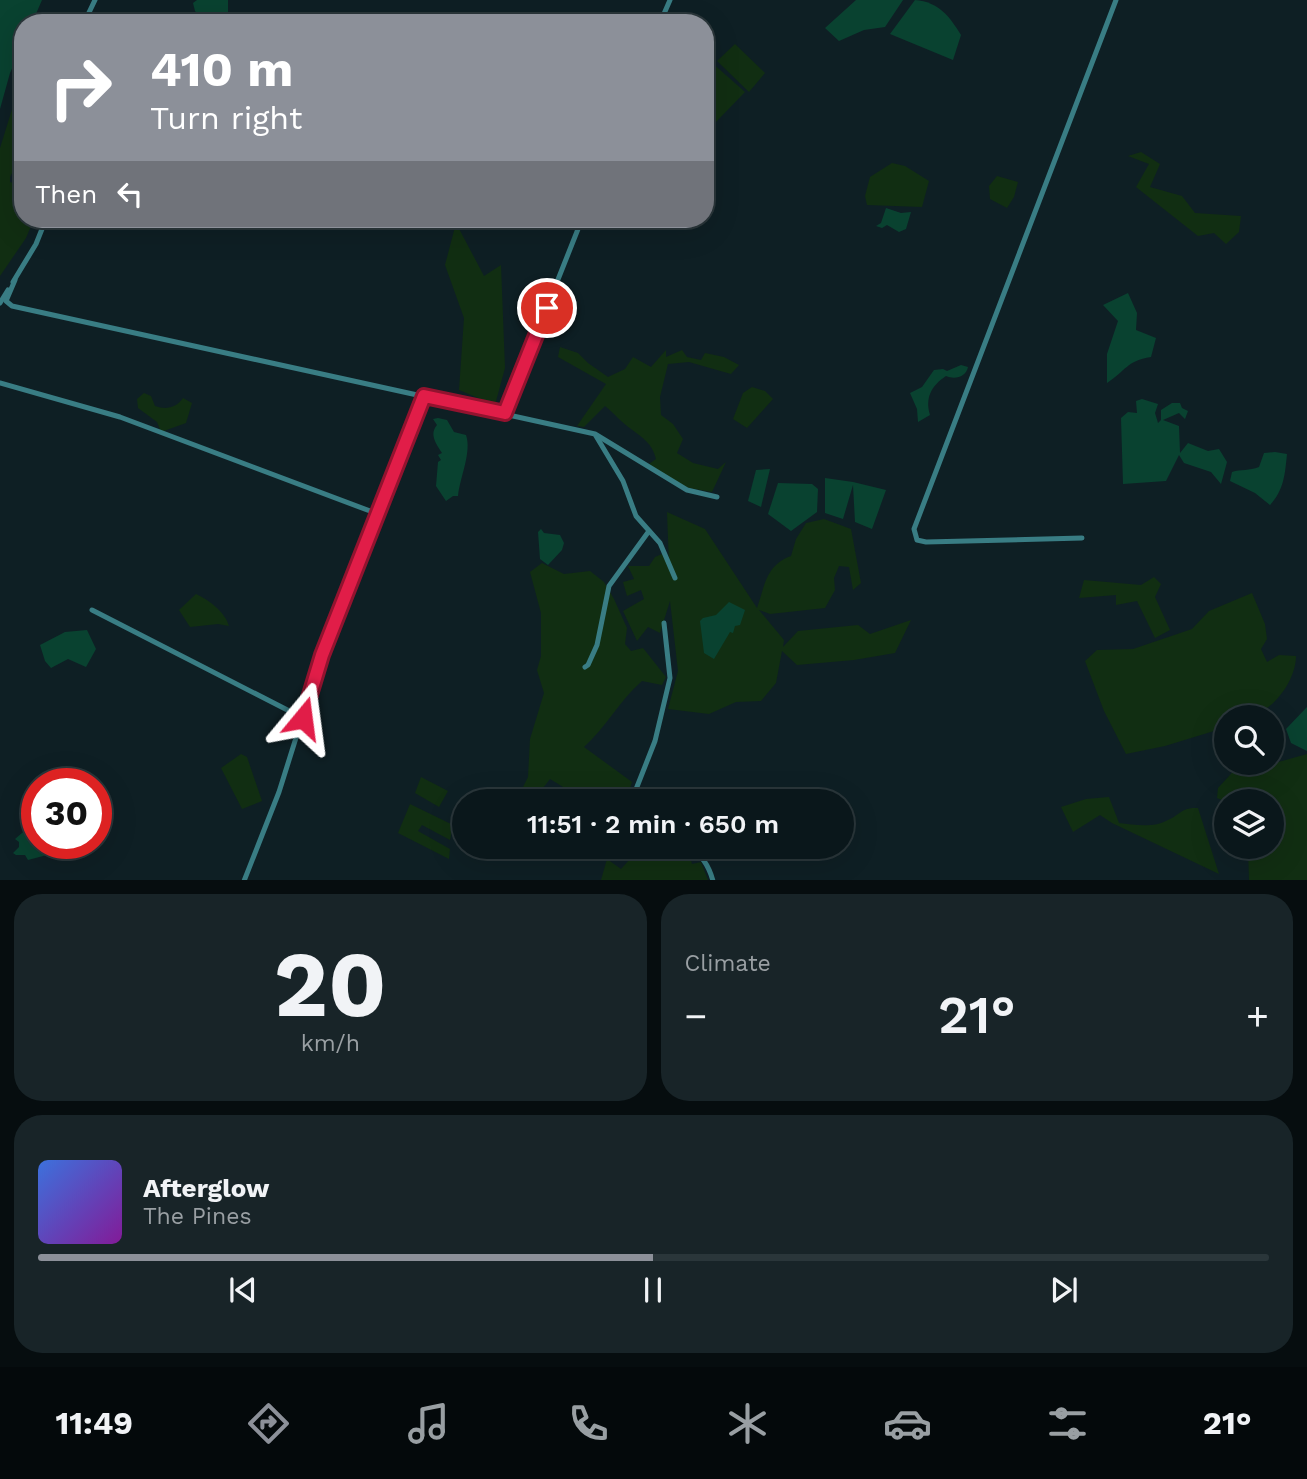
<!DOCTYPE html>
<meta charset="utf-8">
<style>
:root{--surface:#0a171b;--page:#182428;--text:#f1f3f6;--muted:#999fa3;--line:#2a363a;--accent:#8c9099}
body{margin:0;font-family:"Work Sans",sans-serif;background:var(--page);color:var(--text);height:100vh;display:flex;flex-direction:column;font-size:26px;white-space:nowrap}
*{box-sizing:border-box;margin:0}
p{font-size:23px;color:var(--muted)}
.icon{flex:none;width:38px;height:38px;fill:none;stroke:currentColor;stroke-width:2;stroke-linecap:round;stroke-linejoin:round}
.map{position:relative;height:880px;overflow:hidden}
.sheet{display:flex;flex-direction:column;gap:14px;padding:14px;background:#060d0f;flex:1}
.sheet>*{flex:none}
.guide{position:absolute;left:14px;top:14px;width:700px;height:214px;border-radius:28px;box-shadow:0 7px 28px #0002,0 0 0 2px var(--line);background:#8c9099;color:#fff;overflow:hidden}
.fabs{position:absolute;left:1214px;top:705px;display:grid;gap:14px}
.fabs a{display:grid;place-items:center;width:70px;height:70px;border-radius:50%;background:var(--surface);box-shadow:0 7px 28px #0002,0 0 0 2px var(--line);font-size:35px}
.speed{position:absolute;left:21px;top:768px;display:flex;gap:14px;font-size:35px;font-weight:700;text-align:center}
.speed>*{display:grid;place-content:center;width:91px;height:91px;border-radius:50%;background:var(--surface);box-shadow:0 7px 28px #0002,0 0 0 2px var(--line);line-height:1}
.speed .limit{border:10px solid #d22;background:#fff;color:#111}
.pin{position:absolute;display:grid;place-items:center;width:60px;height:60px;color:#fff;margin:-30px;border:4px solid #fff;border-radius:50%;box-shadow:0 2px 7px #0007}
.me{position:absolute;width:77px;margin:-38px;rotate:16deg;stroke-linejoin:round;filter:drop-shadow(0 0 5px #0008)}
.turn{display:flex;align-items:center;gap:24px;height:147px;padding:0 21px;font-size:32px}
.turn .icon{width:91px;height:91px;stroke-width:2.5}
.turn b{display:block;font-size:49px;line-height:60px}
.then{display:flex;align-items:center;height:66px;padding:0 21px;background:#0003;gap:14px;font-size:26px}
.big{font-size:52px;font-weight:600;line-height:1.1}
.sheet .widget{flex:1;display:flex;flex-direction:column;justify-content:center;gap:10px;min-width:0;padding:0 24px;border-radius:28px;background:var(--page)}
.sheet .dial{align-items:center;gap:0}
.dial b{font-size:91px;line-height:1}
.song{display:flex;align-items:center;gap:21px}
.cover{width:84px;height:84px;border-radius:10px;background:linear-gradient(135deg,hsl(220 70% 55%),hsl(290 70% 35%))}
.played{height:7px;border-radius:4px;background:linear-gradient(90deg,var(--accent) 50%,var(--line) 50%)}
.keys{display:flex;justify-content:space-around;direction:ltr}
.heat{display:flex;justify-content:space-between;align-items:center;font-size:38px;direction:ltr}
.sheet .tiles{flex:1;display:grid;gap:14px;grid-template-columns:1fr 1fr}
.widget:last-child{grid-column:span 2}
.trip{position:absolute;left:452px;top:789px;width:402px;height:70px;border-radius:35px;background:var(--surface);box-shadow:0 7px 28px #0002,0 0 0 2px var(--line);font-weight:600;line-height:70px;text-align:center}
.tabs{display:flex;height:112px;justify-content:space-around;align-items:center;background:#04090b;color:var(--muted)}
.tabs .icon{width:49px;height:49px}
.tabs .current{color:var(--accent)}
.tabs b{font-size:32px;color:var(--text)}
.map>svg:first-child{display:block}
.green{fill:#112e12}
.water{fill:#094230}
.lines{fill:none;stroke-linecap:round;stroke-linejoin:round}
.minor{stroke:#397d84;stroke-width:5}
.route-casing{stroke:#92132f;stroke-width:18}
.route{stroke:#e11d48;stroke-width:12}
</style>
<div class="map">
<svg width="1307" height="881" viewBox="0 0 1307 881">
<rect width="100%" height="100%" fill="#0e1f24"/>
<!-- green -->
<g class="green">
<polygon points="735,44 765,73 749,92 717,61"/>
<polygon points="710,61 745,92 716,122 709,116 705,119 705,66"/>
<polygon points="23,74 23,152 10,177 10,182 19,185 23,192 23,219 34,219 26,238 0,276 0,148"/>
<polygon points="1141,152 1160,164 1150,187 1182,196 1195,213 1241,216 1239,232 1226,244 1214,233 1198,236 1136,187 1149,164 1128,156"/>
<polygon points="892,163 905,166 929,181 922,207 867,205 865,196 870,177"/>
<polygon points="997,176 1018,182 1014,197 1007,208 990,199 989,186"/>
<polygon points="456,223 484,276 501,265 505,368 495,405 459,390 464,318 445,265"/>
<path d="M560 347 578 353 588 363 608 377 625 369 633 357 651 367 666 350V357L682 350 687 357 701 360 705 353 724 357 739 365 731 374 689 362 668 364 660 397 661 415 673 424 683 439 677 453 693 463 718 469 726 462 712 492 683 487 649 464 656 459C652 443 643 438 631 429 622 423 614 413 605 406L584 427 577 426 606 384 558 357Z"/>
<polygon points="752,387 765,391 773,399 747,428 733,419 743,393"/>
<path d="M144 393 151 396 155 406C166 410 176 408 183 398L192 403 186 423 161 432 157 422 138 408 137 399Z"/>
<path d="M667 512 705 529 757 608C765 585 766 565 791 556L796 539 806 523 824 519 851 529 861 583 853 590 849 567 839 566 834 578 835 590 825 608 770 614 759 610 784 640 783 647 798 631 858 625 870 634 911 620 895 653 854 660 797 665 782 651 776 683 761 701 736 702 709 714 668 709 678 671 670 601 660 633 648 627 637 641 623 611 644 599 641 590 627 596 623 582 634 579 628 566H649L655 557 662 554 669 565Z"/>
<path d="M542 563 564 574 590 571 604 582 614 599 627 628 625 644 631 651 643 648 666 677 662 685 642 681C619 701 607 726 584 747L632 782 626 801H586L550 779 533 801 519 795 528 777 530 739 544 693 537 670 541 656V613L530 572Z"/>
<polygon points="1154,577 1161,584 1155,597 1170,630 1155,638 1137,601 1116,605 1116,595 1079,598 1084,580 1141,585"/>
<path d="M1252 593 1265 624 1267 639 1261 649 1267 662 1279 655 1296 656C1296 680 1274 711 1249 717 1242 719 1233 718 1227 718V727L1165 746 1126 754 1104 711 1085 661 1097 650 1133 649 1192 629 1209 611Z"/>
<path d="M196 594C209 600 225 612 229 626L218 624 190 627 179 610Z"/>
<polygon points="241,754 247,757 262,801 242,809 221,768"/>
<polygon points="1307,754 1307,880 1249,880 1248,847 1272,847 1272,802 1227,802 1217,798 1218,788 1241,763 1275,763"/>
<polygon points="421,777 448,791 439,807 415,793"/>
<path d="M1109 797 1119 823C1135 825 1154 828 1168 820 1181 814 1182 807 1198 808L1219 874 1112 823 1100 815 1073 832 1061 807 1086 799Z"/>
<polygon points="410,804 453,825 450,840 422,825 418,831 450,849 449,859 398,833"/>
<polygon points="641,847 662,847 690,857 692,864 701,862 708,880 601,880 607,859 621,869"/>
</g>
<!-- water -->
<g class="water">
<polygon points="0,0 42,0 32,23 23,23 23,44 10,73 0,109"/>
<polygon points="197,0 228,0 228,15 219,23 207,16 200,17 195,11 193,3"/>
<polygon points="856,0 903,0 885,27 864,30 839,41 825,28"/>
<path d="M915 0C939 2 949 16 961 35L953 60 890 34Z"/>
<polygon points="886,208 901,213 911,212 906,229 899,232 887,225 882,228 876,226 881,223"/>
<path d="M1128 293 1137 313 1136 330 1156 338 1151 357C1126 361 1127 370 1107 383V354L1118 321 1103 305Z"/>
<path d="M961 365 968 367C966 377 955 380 946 376 931 386 925 398 930 415L918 422 917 409 910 393 922 387 934 370 943 369 947 371Z"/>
<polygon points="1142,399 1158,404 1155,413 1158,423 1161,420 1161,410 1172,403 1180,403 1182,408 1188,411 1185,419 1179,413 1163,420 1179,426 1180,453 1188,443 1208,451 1219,449 1227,462 1221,484 1211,472 1184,463 1179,455 1166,481 1123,484 1121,418 1128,412 1137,413 1136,401"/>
<path d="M438 418 447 420 454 432 466 435C472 452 460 477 458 496H453L446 501 436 486 438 462 441 460 438 455 442 453C436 444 429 434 437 425L433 419Z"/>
<path d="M1275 452 1287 454C1285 474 1284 490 1270 505L1255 493 1230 481 1232 472C1241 469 1249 471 1259 467L1264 453Z"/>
<polygon points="770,469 761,507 748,501 756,470"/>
<polygon points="825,478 853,482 886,490 872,529 855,522 853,485 843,519 825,513"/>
<polygon points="778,483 812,484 818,489 817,512 791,531 768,514"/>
<polygon points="541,529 544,533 560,535 564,543 562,550 548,565 540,559 538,532"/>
<polygon points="729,602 745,610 740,625 735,626 733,633 730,632 714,659 704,653 700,621 703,618 716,615"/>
<polygon points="87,630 96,649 86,667 68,659 51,668 45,661 40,645 65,632"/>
<polygon points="1307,707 1307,751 1291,743 1286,729"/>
<polygon points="37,812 37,844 49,844 47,855 28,860 25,855 16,855 13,853 19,847 19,842 15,839 29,827"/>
</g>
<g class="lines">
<!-- minor -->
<g class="minor">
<polyline points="84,23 95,0"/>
<polyline points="660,23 670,0"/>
<polyline points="15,280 6,301 12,306 595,434 687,490 717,497"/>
<polyline points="13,282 36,244 46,219"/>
<polyline points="0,303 8,290"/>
<polyline points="0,383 120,417 378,514"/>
<polyline points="505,413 582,219"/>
<polyline points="596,436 623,481 636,516 660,543 675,578"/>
<polyline points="1082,538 926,542 917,540 914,529 1116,0"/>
<polyline points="92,610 303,718"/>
<polyline points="585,667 588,665 597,645 609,586 649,531"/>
<polyline points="631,802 655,741 670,678 664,623"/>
<path d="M689 847C701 854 709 866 713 881"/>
<polyline points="244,881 279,792 322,655 424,396"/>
</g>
</g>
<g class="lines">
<defs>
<polyline id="route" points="303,718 322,655 424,396 505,413 547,308"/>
</defs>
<!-- route casing -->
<use href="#route" class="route-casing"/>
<!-- route -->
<use href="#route" class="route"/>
</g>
</svg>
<div class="fabs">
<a><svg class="icon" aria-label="search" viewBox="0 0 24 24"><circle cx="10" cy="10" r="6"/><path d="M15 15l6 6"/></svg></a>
<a><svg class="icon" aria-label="layers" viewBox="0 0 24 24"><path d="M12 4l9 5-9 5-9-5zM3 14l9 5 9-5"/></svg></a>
</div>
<div class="speed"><div class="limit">30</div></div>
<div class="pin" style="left:547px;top:308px;background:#d93025"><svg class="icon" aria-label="arrive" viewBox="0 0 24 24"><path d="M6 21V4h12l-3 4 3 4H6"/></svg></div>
<svg class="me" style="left:303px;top:718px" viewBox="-20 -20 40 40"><path d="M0-17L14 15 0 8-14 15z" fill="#e11d48" stroke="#fff" stroke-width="4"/></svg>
<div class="trip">11:51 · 2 min · 650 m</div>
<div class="guide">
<div class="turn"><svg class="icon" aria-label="right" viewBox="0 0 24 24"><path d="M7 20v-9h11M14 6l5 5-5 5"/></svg><div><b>410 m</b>Turn right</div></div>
<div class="then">Then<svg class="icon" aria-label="left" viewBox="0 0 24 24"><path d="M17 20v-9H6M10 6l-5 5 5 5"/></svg></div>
</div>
</div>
<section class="sheet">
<div class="tiles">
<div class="widget dial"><b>20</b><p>km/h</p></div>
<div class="widget"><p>Climate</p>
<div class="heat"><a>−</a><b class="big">21°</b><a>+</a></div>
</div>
<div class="widget">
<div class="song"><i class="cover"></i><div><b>Afterglow</b><p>The Pines</p></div></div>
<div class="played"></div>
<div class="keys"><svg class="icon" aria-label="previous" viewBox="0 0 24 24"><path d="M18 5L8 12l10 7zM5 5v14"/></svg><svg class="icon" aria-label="pause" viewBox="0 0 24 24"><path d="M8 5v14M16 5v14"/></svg><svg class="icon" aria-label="next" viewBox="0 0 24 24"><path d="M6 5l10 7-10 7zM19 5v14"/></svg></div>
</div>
</div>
</section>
<nav class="tabs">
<b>11:49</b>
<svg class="icon current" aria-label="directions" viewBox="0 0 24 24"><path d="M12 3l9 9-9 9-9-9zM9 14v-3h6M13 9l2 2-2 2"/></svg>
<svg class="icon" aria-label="music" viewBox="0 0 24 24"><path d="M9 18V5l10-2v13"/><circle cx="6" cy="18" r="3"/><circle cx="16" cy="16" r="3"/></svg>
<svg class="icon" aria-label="phone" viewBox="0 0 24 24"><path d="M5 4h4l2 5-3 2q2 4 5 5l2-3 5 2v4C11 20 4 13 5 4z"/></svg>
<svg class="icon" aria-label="climate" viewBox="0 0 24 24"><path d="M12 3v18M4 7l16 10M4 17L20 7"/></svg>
<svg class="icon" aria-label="car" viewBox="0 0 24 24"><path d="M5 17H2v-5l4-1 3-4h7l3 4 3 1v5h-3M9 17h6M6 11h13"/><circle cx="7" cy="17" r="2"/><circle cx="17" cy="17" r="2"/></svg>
<svg class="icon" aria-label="filters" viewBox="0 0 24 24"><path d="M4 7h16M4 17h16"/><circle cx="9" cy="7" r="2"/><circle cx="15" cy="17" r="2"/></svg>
<b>21°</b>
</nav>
